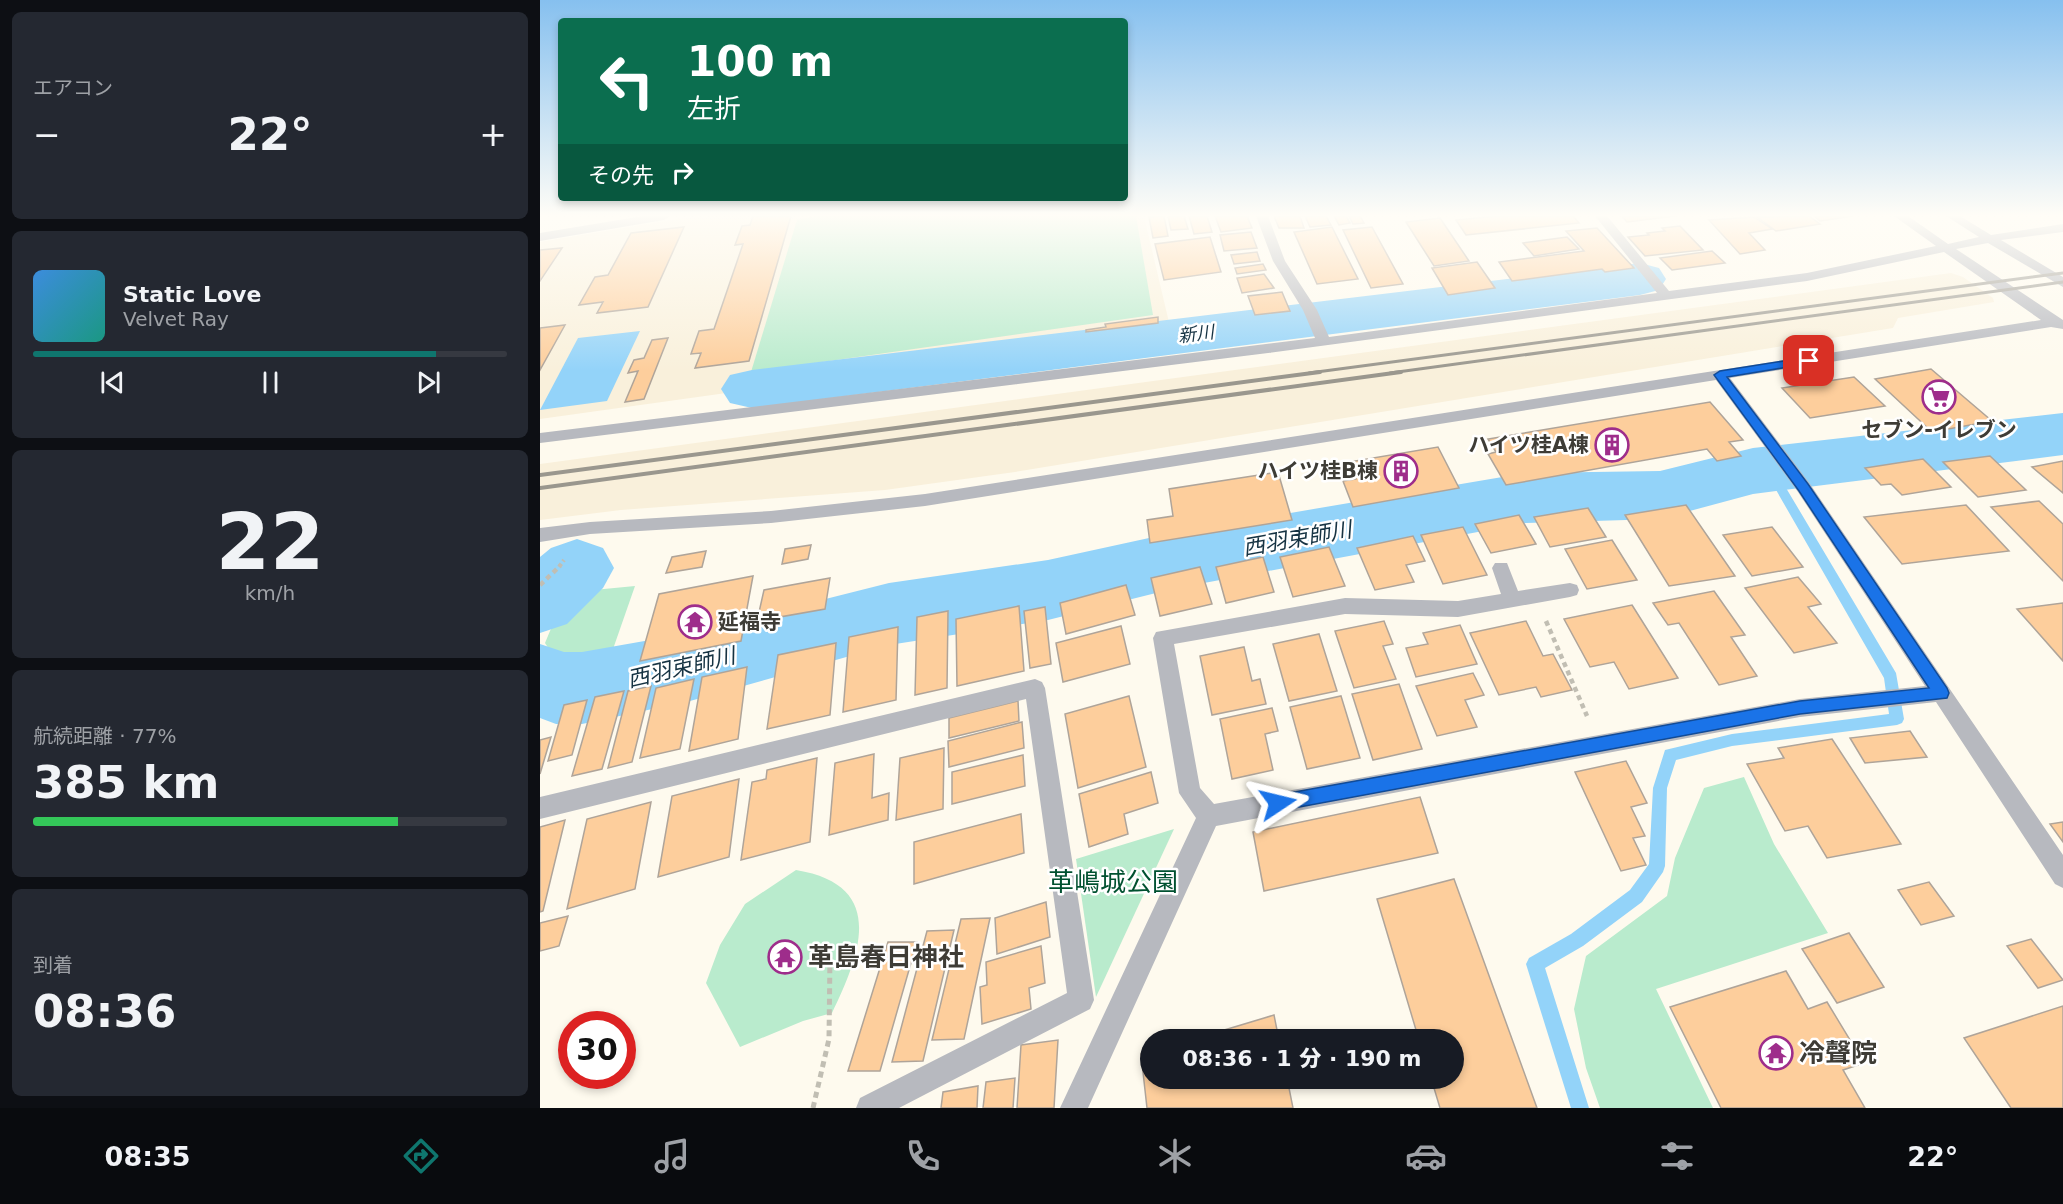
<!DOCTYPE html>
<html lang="ja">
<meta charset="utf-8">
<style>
:root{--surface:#171b24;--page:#242831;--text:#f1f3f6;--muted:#9ea1a6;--line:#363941;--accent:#0f766e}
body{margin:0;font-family:"DejaVu Sans","Noto Sans JP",sans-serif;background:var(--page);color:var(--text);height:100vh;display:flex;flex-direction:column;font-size:22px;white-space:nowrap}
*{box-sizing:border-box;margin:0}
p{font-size:20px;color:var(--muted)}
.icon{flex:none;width:33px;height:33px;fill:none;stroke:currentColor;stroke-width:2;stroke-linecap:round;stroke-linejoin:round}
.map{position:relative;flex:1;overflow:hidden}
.sheet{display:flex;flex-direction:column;gap:12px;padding:12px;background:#0d0f14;width:540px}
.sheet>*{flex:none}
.hud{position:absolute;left:18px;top:18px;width:570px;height:183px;border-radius:6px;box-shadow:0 3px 9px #0003;background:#0b6e4f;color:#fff;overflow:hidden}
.speed{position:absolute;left:18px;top:1011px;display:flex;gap:12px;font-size:30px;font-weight:700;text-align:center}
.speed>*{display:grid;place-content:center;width:78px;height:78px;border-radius:50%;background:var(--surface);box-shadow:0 3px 9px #0003;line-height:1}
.speed .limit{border:9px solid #d22;background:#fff;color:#111}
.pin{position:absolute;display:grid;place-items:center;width:51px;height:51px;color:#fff;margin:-26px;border-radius:12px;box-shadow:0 3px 9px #0006}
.me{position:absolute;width:66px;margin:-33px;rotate:80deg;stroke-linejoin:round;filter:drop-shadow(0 0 4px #0008)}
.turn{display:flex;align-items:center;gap:21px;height:126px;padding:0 30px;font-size:27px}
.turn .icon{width:78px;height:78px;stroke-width:2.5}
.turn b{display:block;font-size:42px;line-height:51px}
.then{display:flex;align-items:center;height:57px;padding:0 30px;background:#0003;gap:12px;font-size:22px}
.big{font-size:45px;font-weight:800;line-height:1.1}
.sheet .card{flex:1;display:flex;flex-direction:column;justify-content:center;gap:9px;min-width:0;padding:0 21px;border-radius:9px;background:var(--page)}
.sheet .dial{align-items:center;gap:0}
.dial b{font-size:78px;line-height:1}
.song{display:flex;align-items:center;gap:18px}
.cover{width:72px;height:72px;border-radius:9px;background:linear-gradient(135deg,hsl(210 70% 55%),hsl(170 70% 35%))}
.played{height:6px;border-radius:3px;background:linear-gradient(90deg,var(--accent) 85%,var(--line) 85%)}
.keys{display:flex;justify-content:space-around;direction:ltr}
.heat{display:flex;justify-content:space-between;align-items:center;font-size:33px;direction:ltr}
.charge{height:9px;border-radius:4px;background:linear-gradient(90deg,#34c759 77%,var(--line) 0)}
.trip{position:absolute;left:600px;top:1029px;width:324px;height:60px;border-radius:30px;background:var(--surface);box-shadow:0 3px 9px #0003;font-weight:800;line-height:60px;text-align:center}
.tabs{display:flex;height:96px;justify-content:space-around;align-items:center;background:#090b0e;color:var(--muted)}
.tabs .icon{width:42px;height:42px}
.tabs .on{color:var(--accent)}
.tabs b{font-size:27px;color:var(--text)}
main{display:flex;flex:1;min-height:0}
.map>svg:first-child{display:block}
.built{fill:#f9f0db}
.green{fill:#b9ebcd}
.water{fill:#93d3f9}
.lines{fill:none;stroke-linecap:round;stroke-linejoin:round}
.stream{fill:#93d3f9;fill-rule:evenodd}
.river{fill:#93d3f9;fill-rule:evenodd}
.building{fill:#fdce9c;stroke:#afa499;stroke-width:1.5}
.path-far2{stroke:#c1beb3;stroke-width:4;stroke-dasharray:4 3;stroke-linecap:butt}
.path-far1{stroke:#c1beb3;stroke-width:4.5;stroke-dasharray:5 4;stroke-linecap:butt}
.path{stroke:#c1beb3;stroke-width:5;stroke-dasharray:6 4.5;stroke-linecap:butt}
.minor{fill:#b7b9bf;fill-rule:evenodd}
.rail-far1{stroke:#9a978e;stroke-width:3}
.rail{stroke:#9a978e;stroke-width:4}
.route{fill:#1a73e8;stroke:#114b97;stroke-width:1.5}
.labels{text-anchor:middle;stroke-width:5;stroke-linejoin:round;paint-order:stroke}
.far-water-label{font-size:18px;font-style:italic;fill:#163343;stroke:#fff}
.poi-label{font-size:21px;font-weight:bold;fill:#3e3c36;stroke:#fff;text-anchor:end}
.water-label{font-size:22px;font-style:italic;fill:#163343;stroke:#fff}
.near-park-label{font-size:26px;fill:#005130;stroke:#fff}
.near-poi-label{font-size:26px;font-weight:bold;fill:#3e3c36;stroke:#fff;text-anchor:start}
</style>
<main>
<section class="sheet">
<div class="card"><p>エアコン</p>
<div class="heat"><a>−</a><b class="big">22°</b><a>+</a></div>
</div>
<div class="card">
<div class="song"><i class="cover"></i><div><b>Static Love</b><p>Velvet Ray</p></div></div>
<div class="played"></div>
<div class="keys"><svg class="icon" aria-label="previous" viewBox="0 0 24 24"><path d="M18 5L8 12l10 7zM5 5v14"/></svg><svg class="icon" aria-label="pause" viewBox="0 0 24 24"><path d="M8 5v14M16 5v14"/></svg><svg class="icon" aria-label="next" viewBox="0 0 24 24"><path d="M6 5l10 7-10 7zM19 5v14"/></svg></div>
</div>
<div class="card dial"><b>22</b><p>km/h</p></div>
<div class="card"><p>航続距離 · 77%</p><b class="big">385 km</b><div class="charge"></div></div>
<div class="card"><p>到着</p><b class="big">08:36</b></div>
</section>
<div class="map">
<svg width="1523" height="1108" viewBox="0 0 1523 1108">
<rect width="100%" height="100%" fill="#fefaee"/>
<!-- built -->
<g class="built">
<polygon points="173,216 604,216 631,331 0,419 0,242 137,219"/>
<polygon points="1411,273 1423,277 1453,298 1454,302 1358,318 1353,328 475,472 345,490 81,510 0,520 0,464"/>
</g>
<!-- green -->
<g class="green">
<polygon points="276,216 596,216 613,315 211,372 257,220"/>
<path d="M95 586 65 672C33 676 22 670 5 643L15 619 33 592Z"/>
<polygon points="1204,777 1234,844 1288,933 1116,989 1173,1108 1060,1108 1046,1068 1034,1009 1046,956 1127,896 1135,858 1164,788"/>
<polygon points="634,829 556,997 536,859"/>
<path d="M256 870C347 885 321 953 292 1013L263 1021 200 1047 166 983 180 945 205 904Z"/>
</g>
<!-- water -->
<polygon class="water" points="100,331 67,401 0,410 38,338"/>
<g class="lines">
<!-- stream -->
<polygon class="stream" points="1229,465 1233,466 1356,673 1364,719 1362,723 1357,725 1192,746 1136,760 1127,788 1125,866 1123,872 1102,902 1043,946 1005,968 1049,1108 1031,1108 986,964 989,958 1031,934 1090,890 1109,864 1113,788 1125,750 1192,734 1349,714 1344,678 1224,469"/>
<!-- river -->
<g class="river">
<polygon points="1100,263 1119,268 1126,279 1119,290 1100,295 212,408 190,403 181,389 190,375 212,370"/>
<polygon points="1523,413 1523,455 1213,494 1120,519 986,523 632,589 508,620 349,645 150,701 42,724 16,724 0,718 0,644 24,652 42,652 150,633 349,583 508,560 632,533 986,473 1120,471 1213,448"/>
<polygon points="37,539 63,548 74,568 63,588 27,624 0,633 0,557 11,548"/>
</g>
</g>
<!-- building -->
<g class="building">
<polygon points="213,216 251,216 209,361 155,368 161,353 151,354 159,331 174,329 203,244 195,245 202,226 210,225"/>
<polygon points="624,216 628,236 613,238 609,217"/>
<polygon points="628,216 644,216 648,229 631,230"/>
<polygon points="649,216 667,216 672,232 654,234"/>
<polygon points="675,216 707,216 712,228 681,232"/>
<polygon points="734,216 760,216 764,228 739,228"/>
<polygon points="765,216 786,216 791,225 770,227"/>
<polygon points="794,216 806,216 810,223 799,225"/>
<polygon points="809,216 820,216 824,223 813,224"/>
<polygon points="957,216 1033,216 1039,223 926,235 916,220"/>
<polygon points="1082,216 1135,216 1087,222"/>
<polygon points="1269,216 1280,224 1236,231 1217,217"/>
<polygon points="1274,216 1313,216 1280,221"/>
<polygon points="1214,217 1232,229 1209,233 1225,250 1200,254 1169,220"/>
<polygon points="900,218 929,261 894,266 866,222"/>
<polygon points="1140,226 1163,250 1105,256 1088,237 1109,235 1107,233 1125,231 1122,228"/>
<polygon points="144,227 108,307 57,313 63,302 39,305 55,277 68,275 91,233"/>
<polygon points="792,227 818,279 777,284 754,232"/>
<polygon points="832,227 863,284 831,288 803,230"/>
<polygon points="1057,228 1094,268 1065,272 1062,269 972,281 959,262 1044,251 1026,231"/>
<polygon points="711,232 717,248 684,251 680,235"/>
<polygon points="670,237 681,272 624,280 615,244"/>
<polygon points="1027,237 1039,249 994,256 983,243"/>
<polygon points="22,248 0,281 0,250"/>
<polygon points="1172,251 1185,263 1132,270 1120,258"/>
<polygon points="717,252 720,261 694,264 691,255"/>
<polygon points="937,262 955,288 908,295 892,268"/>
<polygon points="723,264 726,270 697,274 695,268"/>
<polygon points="724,274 734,288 702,293 697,278"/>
<polygon points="742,292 750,311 715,315 708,296"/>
<polygon points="618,317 618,323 546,332 546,330 566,327 565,324"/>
<polygon points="25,325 0,370 0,328"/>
<polygon points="128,338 104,399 85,402 98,371 88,373 94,360 104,358 112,340"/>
<polygon points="1391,369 1452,421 1392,432 1335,379"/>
<polygon points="1314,377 1345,406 1270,418 1242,388"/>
<polygon points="1170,402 1203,440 1189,442 1201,456 1177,461 1167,449 966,485 948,454 956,452 948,439"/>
<polygon points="898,447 919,488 813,507 803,481 816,479 809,462"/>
<polygon points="1450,456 1486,490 1438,497 1403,462"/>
<polygon points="1383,459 1411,487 1362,495 1351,484 1341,485 1325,468"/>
<polygon points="1523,461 1523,493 1492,467"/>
<polygon points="738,472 752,520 610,543 607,520 633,516 629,489"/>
<polygon points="1499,501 1523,524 1523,581 1451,507"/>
<polygon points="1146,505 1195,576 1129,586 1085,515"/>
<polygon points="1426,505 1469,551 1362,564 1324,517"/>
<polygon points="1048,508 1066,537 1010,547 994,517"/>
<polygon points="979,515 996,544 951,553 935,524"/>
<polygon points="923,527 947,575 903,584 881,535"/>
<polygon points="1232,527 1263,567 1212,576 1183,535"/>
<polygon points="873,536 885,561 866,565 874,582 835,590 817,548"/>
<polygon points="1072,540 1097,580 1047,589 1025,549"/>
<polygon points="271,545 268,559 242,564 245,549"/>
<polygon points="789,547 805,586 753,597 740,557"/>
<polygon points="166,551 162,567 126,573 132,557"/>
<polygon points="723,557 734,592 686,603 676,567"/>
<polygon points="660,567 672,604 620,616 611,578"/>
<polygon points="213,576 201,641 100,661 119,594"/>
<polygon points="1258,577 1281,604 1268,607 1297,643 1254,653 1205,588"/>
<polygon points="290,578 285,609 217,621 224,590"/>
<polygon points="586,585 595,615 526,634 520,603"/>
<polygon points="1174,591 1205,635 1191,637 1217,676 1179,685 1139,623 1128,625 1113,603"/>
<polygon points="1523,603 1523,661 1477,609"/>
<polygon points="1092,605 1138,678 1089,689 1074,662 1050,667 1024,619"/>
<polygon points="479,606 484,671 417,686 416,619"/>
<polygon points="505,607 511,664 490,668 484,611"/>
<polygon points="408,611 407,688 375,695 377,617"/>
<polygon points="844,621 853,644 843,646 856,679 814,688 795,631"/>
<polygon points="986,621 1003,656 1013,654 1032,690 1001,697 996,687 959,695 930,633"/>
<polygon points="920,625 937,664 876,677 866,648 888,644 883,633"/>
<polygon points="581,626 590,664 523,682 516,643"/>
<polygon points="358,627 356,700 303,712 309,637"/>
<polygon points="779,634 797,691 749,701 733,644"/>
<polygon points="296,643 290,715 227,729 238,655"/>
<polygon points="704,647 712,681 720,679 726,704 672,715 660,656"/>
<polygon points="207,667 198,739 149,751 162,677"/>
<polygon points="933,673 944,695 925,700 937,727 897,736 876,686"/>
<polygon points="154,679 140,749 100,758 116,688"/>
<polygon points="859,684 882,749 833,760 812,694"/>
<polygon points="111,686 92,762 68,768 88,691"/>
<polygon points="84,691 62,769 32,776 55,697"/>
<polygon points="589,696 606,767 538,788 525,714"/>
<polygon points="801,696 820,758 767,769 750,707"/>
<polygon points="47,700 32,755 8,761 24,705"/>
<polygon points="478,701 479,721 409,738 409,718"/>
<polygon points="732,708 738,731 725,734 733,770 692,779 680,719"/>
<polygon points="482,722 484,748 409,767 408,741"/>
<polygon points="1370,731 1387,757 1325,763 1310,738"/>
<polygon points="11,737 0,774 0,740"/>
<polygon points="1292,739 1361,844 1287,858 1268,826 1245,831 1207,764 1244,758 1238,748"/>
<polygon points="404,748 403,809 356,820 360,758"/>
<polygon points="334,754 332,798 349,793 348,820 289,835 295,763"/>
<polygon points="483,755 485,786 412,804 412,772"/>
<polygon points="277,758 270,842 201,860 212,782 226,779 227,770"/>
<polygon points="1086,761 1107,803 1091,807 1105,836 1093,838 1106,865 1081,871 1035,772"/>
<polygon points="611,772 618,803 584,814 588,834 549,847 539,794"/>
<polygon points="199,779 189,857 118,877 132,796"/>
<polygon points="880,797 898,853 724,891 713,832"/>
<polygon points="111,802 95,889 27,909 47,819"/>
<polygon points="481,814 484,853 374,884 374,842"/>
<polygon points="25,820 3,911 0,912 0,827"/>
<polygon points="1523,822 1523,842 1510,824"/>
<polygon points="914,879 997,1108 900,1108 891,1078 914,1078 914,1040 879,1040 837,899"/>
<polygon points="1389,882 1414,916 1381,925 1358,890"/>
<polygon points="506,902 510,937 457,954 455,918"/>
<polygon points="28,916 19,946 0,951 0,923"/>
<polygon points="450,918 424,1039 392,1040 421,919"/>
<polygon points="414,930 383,1061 352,1062 387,931"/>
<polygon points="1309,933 1344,987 1297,1003 1262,949"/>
<polygon points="1491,939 1523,980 1498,988 1467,946"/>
<polygon points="348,942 377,942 340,1071 308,1071"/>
<polygon points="501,946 505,983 489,988 491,1009 442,1024 440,987 447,985 446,962"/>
<polygon points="1246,971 1268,1009 1287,1002 1324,1063 1303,1070 1325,1108 1181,1108 1130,1007"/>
<polygon points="1523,1006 1523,1108 1471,1108 1424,1038"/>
<polygon points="734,1015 739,1040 651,1040"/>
<polygon points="518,1040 514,1108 477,1108 481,1045"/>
<polygon points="610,1051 610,1078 747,1078 753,1108 607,1108 601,1054"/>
<polygon points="475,1078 473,1108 443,1108 446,1082"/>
<polygon points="438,1086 437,1108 401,1108 403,1092"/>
</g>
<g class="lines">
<!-- path-far2 -->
<polyline class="path-far2" points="19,567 24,560"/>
<!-- path-far1 -->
<g class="path-far1">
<polyline points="0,585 20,566"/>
<polyline points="1006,621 1047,716"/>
</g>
<!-- path -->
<polyline class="path" points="273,1108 289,1039 290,955"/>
<!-- minor -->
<g class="minor">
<polygon points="103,216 130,216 124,220 0,241 0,233"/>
<polygon points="716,216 728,216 745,261 777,310 789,337 1117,293 1055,216 1067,216 1129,291 1267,273 1396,246 1354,216 1368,216 1408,244 1439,237 1406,216 1420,216 1451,235 1523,224 1523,232 1461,240 1523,277 1523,287 1448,243 1416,249 1523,320 1523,329 1511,327 1190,378 1270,484 1523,855 1523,888 1515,884 1396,702 1260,717 676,826 548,1108 520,1108 656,818 639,793 613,638 616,632 805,598 918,601 961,594 952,568 955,563 967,563 978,591 1030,583 1037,585 1039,590 1037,595 1030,597 918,617 805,614 634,644 660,788 674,804 1260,699 1385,686 1258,492 1176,380 385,506 231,523 50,534 0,542 0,528 50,522 231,511 385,494 1501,320 1404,252 1267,281 720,354 0,443 0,433 775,338 763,310 733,261"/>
<polygon points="495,679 502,682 505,688 554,1000 550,1009 359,1108 316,1108 320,1098 527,993 486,699 0,819 0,797"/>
</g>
<!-- rail-far1 -->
<g class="rail-far1">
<polyline points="769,373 1523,273"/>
<polyline points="850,373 1523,282"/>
</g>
<!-- rail -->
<g class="rail">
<polyline points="0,475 780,372"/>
<polyline points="0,488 861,372"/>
</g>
</g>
<!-- sky -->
<linearGradient id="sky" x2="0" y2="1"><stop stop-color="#86c0ef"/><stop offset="0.58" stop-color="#fffdf7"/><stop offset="1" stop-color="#fffdf7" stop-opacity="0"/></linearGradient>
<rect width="1523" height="371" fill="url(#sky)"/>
<!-- route -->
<polygon class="route" points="1269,357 1273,358 1273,363 1187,377 1268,484 1407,688 1409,693 1407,698 1260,714 738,811 732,809 730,803 732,798 738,795 1260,701 1389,688 1259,491 1174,375 1180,371"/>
<!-- icons -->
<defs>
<symbol id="supermarket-ring" viewBox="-11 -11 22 22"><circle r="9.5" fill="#fff" stroke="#9e2d8b" stroke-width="1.5"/><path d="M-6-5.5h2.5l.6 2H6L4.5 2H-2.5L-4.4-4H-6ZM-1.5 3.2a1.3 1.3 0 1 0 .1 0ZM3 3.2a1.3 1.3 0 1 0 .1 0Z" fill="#9e2d8b"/></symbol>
<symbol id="building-ring" viewBox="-11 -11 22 22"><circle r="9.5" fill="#fff" stroke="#9e2d8b" stroke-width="1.5"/><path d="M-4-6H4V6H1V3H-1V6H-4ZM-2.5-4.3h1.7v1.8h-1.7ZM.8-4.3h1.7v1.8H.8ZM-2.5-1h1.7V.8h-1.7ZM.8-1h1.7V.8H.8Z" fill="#9e2d8b"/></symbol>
<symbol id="temple-ring" viewBox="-11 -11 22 22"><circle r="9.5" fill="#fff" stroke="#9e2d8b" stroke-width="1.5"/><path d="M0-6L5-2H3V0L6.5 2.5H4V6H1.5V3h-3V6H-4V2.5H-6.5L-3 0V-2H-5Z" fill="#9e2d8b"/></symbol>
</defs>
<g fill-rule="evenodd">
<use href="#supermarket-ring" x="1380" y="378" width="38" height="38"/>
<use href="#building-ring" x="1053" y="426" width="38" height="38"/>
<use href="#building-ring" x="842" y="452" width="38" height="38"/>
<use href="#temple-ring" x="136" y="603" width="38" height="38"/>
<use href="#temple-ring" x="226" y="938" width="38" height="38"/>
<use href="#temple-ring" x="1217" y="1034" width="38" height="38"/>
</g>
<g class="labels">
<!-- far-water labels -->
<g class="far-water-label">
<text transform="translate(656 334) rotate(-7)" y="6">新川</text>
</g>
<!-- poi labels -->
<g class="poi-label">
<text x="1399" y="437" text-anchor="middle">セブン-イレブン</text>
<text x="1049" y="452">ハイツ桂A棟</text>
<text x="838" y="478">ハイツ桂B棟</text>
<text x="178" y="629" text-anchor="start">延福寺</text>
</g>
<!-- water labels -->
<g class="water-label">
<text transform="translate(757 538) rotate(-10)" y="8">西羽束師川</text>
<text transform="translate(141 667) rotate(-13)" y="8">西羽束師川</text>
</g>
<!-- near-park labels -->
<g class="near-park-label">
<text x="573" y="891">革嶋城公園</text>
</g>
<!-- near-poi labels -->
<g class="near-poi-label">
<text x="268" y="966">革島春日神社</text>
<text x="1259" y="1062">冷聲院</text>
</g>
</g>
</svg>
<div class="speed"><div class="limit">30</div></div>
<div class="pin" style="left:1269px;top:361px;background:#d93025"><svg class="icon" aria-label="arrive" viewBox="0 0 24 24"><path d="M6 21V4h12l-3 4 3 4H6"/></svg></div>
<svg class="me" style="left:738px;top:803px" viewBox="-20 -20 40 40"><path d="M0-17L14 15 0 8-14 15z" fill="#1a73e8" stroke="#fff" stroke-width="4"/></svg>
<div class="trip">08:36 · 1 分 · 190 m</div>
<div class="hud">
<div class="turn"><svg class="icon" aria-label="left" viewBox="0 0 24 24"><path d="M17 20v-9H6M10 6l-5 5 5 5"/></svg><div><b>100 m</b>左折</div></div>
<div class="then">その先<svg class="icon" aria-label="right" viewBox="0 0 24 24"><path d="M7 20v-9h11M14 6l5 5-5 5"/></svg></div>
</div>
</div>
</main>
<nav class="tabs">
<b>08:35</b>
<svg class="icon on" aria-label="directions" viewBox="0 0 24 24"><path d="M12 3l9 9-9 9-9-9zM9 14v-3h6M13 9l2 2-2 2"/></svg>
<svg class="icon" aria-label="music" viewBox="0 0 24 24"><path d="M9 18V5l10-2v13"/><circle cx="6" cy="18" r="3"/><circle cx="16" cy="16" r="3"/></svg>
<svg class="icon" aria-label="phone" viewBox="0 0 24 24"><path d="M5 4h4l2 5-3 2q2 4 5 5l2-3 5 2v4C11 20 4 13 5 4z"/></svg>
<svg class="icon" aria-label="climate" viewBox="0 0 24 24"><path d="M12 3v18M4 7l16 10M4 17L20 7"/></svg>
<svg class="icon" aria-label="car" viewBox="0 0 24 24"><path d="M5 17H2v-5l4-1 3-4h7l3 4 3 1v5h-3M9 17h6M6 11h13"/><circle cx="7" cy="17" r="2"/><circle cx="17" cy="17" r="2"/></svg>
<svg class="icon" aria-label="filters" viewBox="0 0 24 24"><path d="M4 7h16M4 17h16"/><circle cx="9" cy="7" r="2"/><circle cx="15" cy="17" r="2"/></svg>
<b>22°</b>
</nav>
